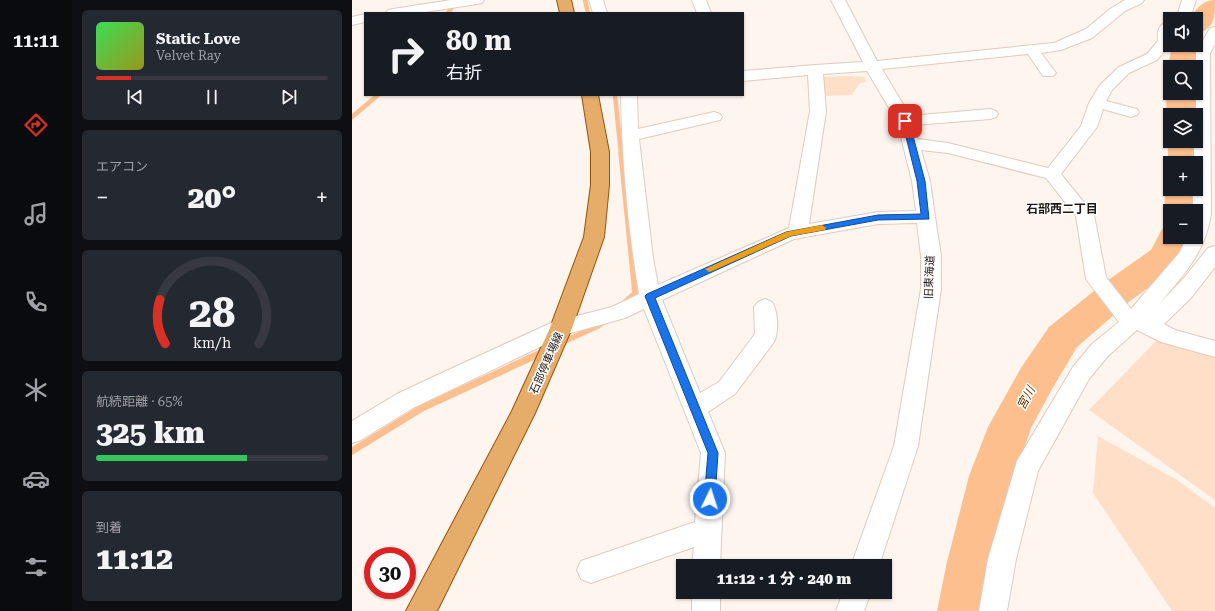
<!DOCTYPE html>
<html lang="ja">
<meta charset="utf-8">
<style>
:root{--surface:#171b24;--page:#242831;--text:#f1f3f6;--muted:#9ea1a6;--line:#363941;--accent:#d93025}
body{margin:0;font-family:"Roboto Serif","Noto Sans JP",serif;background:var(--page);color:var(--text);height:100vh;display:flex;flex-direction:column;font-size:15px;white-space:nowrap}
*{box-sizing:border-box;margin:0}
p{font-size:13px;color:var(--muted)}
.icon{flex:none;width:22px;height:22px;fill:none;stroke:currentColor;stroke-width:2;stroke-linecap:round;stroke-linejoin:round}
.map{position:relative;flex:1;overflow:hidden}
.drawer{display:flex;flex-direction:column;gap:10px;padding:10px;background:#0d0f14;width:280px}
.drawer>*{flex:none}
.guide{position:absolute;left:12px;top:12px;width:380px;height:84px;border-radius:0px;box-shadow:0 1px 3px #0004;background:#171b24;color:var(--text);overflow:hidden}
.tools{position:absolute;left:811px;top:12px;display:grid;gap:8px}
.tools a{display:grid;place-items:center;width:40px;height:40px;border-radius:0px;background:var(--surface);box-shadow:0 1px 3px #0004;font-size:20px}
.speed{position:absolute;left:12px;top:547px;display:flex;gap:8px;font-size:20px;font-weight:700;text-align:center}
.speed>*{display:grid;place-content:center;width:52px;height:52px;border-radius:50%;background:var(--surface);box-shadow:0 1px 3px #0004;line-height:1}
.speed .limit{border:6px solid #d22;background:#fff;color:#111}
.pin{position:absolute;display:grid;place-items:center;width:34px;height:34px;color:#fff;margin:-17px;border-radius:8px;box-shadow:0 2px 6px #0006}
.me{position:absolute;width:44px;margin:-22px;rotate:4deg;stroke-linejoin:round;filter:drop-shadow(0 0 3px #0008)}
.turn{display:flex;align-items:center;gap:14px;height:84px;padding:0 16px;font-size:18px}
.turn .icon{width:52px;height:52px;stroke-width:2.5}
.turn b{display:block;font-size:28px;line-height:34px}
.big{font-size:30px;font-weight:800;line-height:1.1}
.drawer .card{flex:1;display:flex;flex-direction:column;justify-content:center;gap:6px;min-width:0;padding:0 14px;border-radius:6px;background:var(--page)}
.drawer .dial{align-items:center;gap:0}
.dial svg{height:104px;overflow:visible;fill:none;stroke:var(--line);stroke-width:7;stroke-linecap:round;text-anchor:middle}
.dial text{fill:var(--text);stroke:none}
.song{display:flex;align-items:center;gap:12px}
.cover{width:48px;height:48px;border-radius:6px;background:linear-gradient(135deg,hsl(130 70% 55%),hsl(60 70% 35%))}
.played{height:4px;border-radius:2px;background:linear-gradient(90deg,var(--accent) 15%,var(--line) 15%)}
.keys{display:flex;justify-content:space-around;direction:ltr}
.heat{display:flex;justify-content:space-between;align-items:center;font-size:22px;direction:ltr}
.charge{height:6px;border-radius:3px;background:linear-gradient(90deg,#34c759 65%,var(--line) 0)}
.trip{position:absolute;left:324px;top:559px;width:216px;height:40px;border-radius:0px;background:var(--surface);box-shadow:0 1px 3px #0004;font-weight:800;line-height:40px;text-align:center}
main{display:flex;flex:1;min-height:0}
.tab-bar{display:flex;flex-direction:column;width:72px;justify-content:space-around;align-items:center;background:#090b0e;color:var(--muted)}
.tab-bar .icon{width:28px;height:28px}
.tab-bar .active{color:var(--accent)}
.tab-bar b{font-size:18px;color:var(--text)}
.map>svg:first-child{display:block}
.green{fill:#ffdfc7}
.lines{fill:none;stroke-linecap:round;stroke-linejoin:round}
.stream-far2{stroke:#febf8f;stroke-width:4.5}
.stream-far1{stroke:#febf8f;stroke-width:5.5}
.stream{stroke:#febf8f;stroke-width:7}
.river{fill:#febf8f;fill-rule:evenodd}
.minor-casing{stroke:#e0cbbc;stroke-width:2}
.major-casing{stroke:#95540a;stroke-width:2}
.minor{fill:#fff;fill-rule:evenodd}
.major{fill:#e5ac6a;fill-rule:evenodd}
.route{fill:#1a73e8;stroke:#114b97}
.slow{fill:#f59e0b}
.labels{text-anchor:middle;stroke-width:3;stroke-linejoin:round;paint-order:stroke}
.street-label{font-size:11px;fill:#1f1812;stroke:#fff}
.neighbourhood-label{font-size:12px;font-weight:bold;fill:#1f1812;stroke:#fff}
.water-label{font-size:12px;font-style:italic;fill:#653502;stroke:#fff}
</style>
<main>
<nav class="tab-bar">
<b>11:11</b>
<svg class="icon active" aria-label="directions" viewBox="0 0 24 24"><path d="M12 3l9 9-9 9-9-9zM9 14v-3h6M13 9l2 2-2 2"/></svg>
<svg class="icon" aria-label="music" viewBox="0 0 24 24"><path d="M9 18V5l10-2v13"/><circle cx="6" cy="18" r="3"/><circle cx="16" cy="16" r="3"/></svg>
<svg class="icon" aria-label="phone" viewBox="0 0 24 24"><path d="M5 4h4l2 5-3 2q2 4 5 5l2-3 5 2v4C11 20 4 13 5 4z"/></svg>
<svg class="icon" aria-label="climate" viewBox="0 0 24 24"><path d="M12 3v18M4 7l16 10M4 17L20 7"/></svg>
<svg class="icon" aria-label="car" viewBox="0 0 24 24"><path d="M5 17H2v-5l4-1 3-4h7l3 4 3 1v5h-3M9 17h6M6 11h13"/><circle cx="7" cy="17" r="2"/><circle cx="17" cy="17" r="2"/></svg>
<svg class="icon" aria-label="filters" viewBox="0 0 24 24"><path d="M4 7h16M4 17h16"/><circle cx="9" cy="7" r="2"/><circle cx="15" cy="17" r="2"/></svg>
</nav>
<section class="drawer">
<div class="card">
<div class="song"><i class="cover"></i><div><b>Static Love</b><p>Velvet Ray</p></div></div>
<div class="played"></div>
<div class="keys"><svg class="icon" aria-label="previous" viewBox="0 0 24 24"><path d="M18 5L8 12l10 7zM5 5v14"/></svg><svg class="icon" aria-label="pause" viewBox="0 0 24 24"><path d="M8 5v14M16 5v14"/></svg><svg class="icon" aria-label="next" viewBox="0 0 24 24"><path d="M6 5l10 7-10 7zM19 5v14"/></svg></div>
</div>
<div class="card"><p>エアコン</p>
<div class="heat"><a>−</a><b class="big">20°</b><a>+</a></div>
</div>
<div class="card dial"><svg viewBox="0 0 100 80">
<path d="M14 69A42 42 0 1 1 86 69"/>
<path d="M14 69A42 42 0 0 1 10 35" stroke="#d93025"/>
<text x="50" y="56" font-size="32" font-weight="700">28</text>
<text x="50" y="72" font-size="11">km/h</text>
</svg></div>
<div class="card"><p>航続距離 · 65%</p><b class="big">325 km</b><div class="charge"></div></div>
<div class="card"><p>到着</p><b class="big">11:12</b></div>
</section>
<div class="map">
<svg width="863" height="611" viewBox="0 0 863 611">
<rect width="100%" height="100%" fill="#fef5ef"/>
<!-- green -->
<g class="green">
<polygon points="499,76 513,77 514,82 508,83 500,95 470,96 469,77"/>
<polygon points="805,340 863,357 863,500 737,410"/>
<polygon points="746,436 825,480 863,508 863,611 820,611 741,493"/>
</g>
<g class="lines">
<!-- stream-far2 -->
<g class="stream-far2">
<polyline points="233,0 236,13"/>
<polyline points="96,13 105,0"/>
<polyline points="263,95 269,154"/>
<polyline points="0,117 26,95"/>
</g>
<!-- stream-far1 -->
<g class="stream-far1">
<polyline points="269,153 283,293 272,303"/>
<polyline points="209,343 246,326 255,319"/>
<polyline points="188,353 193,351"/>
</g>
<!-- stream -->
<polyline class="stream" points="0,451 70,408 191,352"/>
<!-- river -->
<g class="river">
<path d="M863 0C863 17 863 29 844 34V19H837C844 10 850 0 863 0Z"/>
<polygon points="844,42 846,45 842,67 818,67 818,71 816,67 820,45 844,45"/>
<path d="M818 89V93H843L845 115 844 116 818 115V119C813 112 813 95 818 89Z"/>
<path d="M818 138V141H844V138C849 145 849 161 844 168V163H818V165L816 163V141Z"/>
<path d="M818 184V189H844V184L847 189 846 211 844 214V211H818L817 219C811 209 811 194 818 184Z"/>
<polygon points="818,227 818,237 839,237 826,266 778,301 725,347 700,389 679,428 663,476 645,562 637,611 585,611 595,562 617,476 636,427 669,368 697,327 752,283 799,250 810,229"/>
</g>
<defs>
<g id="minor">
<polygon points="99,0 132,0 130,3 125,4 67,13 34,13 36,10 41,9"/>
<polygon points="237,0 251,0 255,13 241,13"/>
<polygon points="340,0 354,0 359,13 345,13"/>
<path d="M479 0H493L525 61 702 43 734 29 758 9 773 0H792L790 3 773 11 740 38 709 50 689 53 704 73 701 76H691L676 54 530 69 558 116 638 109 644 111 646 114 644 117 638 119 562 125 566 139 596 143 696 168 729 126 737 103 748 85 767 67 795 54 806 41C805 31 806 24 818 21V45L805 60 777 73 760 90 754 101 785 109 787 112 785 115 779 117 751 109 745 127 709 174 742 215 754 277 779 309 828 252 835 237H844V211H841V189H844V163H842V141H844V53L858 28 863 27V44L858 53 859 214C853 253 832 274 808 303L832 278 856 248 863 246V267L839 298 812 324 823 330 863 341V357L809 342 785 330 756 356 737 379 686 471 664 559 655 611H627L636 559 665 461 721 367 740 344 767 322 734 279 724 216 694 178 596 153 569 150 578 181 583 217 589 256V289L566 446 527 566H499L542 446 569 289V256L565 223 526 224 442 239 310 300 348 393 367 382 403 334 402 307 406 302 413 299 420 302C426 311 427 332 422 342L383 394 356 412 373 453 368 566H340L342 547 239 583 229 579 225 570 229 561 343 522 349 453 292 309 273 318 215 334 61 408 9 440 0 443V421L45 394 81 377 201 322 260 307 287 294C276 228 270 161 269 95H285L286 129 362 112 368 114 370 117 368 120 287 139 301 258 306 285 437 228 458 111 456 75 391 81V71L463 65 511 62ZM515 71 545 121 560 181 564 211 526 212 457 224 474 111 471 74Z"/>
<polygon points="830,0 844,0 839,15 835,19 819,19 826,13"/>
<polygon points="13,14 13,22 0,25 0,17"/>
<rect x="340" y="592" width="28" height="19"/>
<polygon points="491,592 519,592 512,611 484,611"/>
</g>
<g id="major">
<polygon points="205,0 219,0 222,13 208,13"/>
<polygon points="230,95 246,95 257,152 257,185 252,237 220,328 183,413 85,611 54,611 160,411 198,328 232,237 239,185 239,152"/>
</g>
</defs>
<!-- minor casing -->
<use href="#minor" class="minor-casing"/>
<!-- major casing -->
<use href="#major" class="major-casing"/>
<!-- minor -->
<use href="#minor" class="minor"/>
<!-- major -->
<use href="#major" class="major"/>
</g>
<!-- route -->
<polygon class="route" points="553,119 557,121 573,181 577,219 526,220 439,236 303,298 366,453 363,499 362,503 358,504 354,503 352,499 356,453 293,296 295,294 434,232 526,215 569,214 565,181 550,121"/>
<!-- slow -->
<polygon class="slow" points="470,225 474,228 473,230 439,236 360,271 357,272 353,269 434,232"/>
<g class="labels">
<!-- street labels -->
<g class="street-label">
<text transform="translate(577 277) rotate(-88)" y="4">旧東海道</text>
<text transform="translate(194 363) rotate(-66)" y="4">石部停車場線</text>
</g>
<!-- neighbourhood labels -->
<g class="neighbourhood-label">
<text x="710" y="213">石部西二丁目</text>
</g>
<!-- water labels -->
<g class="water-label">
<text transform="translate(674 398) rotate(-61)" y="4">宮川</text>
</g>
</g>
</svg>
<div class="tools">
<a><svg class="icon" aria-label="sound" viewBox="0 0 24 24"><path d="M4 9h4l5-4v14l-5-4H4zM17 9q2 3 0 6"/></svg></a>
<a><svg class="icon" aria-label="search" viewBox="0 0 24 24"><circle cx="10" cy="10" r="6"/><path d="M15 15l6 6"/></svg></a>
<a><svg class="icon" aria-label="layers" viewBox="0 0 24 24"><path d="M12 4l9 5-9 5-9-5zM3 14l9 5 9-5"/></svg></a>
<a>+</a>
<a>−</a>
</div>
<div class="speed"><div class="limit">30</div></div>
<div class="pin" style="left:553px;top:121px;background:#d93025"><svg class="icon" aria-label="arrive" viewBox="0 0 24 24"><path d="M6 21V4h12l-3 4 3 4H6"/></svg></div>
<svg class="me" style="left:358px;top:499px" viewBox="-20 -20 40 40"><circle r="17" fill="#1a73e8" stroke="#fff" stroke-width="3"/><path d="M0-11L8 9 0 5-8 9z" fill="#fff"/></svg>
<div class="trip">11:12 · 1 分 · 240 m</div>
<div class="guide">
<div class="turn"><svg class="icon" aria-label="right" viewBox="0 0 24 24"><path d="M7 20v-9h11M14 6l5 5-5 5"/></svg><div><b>80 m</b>右折</div></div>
</div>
</div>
</main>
